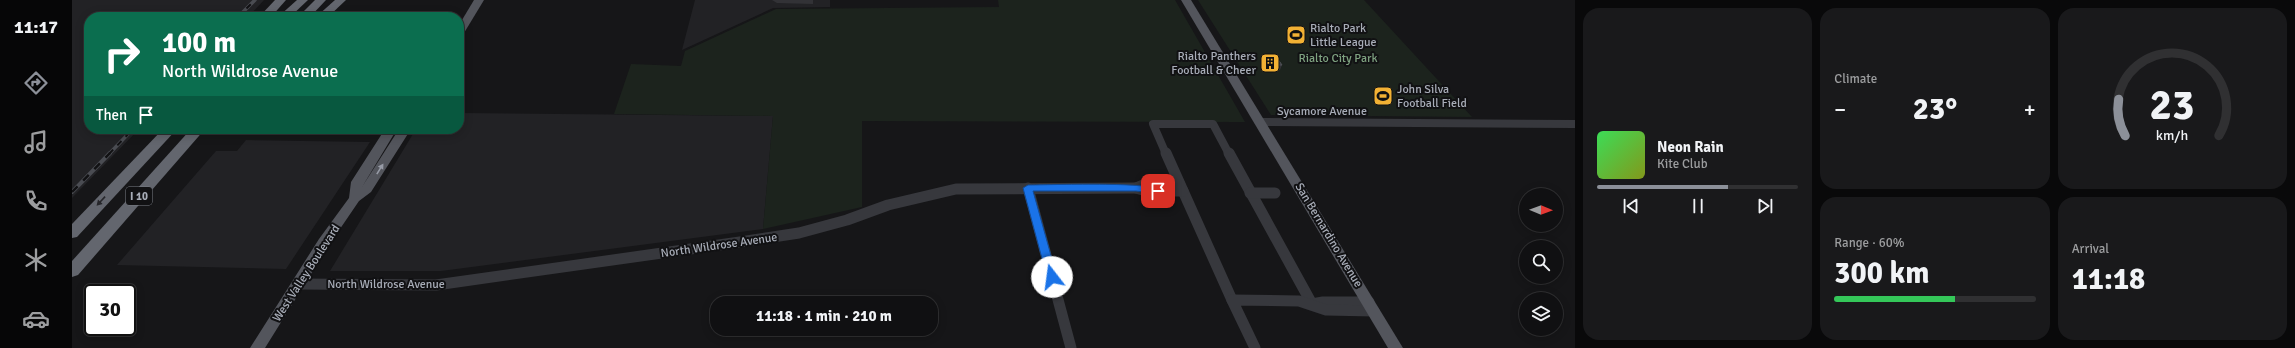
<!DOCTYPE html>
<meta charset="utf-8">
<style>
:root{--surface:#101012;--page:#19191b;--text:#f1f3f6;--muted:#9c9d9f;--line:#303032;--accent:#8c9099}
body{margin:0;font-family:Signika,sans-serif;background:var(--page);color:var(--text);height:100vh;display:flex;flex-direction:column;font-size:15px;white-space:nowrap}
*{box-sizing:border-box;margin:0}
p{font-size:13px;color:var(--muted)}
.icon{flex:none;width:22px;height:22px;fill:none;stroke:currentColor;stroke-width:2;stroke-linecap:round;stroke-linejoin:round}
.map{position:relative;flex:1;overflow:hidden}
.sheet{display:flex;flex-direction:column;gap:8px;padding:8px;background:#09090a;width:720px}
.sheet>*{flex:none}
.banner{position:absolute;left:12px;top:12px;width:380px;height:122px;border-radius:16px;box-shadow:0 2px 10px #0003,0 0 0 1px var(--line);background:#0b6e4f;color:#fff;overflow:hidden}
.needle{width:26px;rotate:91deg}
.tools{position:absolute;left:1447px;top:188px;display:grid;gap:8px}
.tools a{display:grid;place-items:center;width:44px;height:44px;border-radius:50%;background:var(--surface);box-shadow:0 2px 10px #0003,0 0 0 1px var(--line);font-size:20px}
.speed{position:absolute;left:12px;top:284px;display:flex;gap:8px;font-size:20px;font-weight:700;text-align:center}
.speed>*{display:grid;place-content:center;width:52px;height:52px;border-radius:50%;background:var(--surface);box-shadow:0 2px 10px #0003,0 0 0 1px var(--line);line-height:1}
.speed .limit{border:2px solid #111;border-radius:6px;background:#fff;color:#111}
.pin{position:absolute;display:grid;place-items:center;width:34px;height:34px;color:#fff;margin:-17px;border-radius:8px;box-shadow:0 2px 6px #0006}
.me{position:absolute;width:44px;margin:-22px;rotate:345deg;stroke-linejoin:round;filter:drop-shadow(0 0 3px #0008)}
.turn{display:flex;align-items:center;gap:14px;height:84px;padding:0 12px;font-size:18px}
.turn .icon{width:52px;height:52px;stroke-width:2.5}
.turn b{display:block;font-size:28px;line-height:34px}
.then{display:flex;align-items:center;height:38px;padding:0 12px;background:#0003;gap:8px;font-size:15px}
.big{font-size:30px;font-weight:700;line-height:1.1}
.sheet .tile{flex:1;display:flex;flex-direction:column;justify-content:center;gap:6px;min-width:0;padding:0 14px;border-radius:16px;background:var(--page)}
.sheet .dial{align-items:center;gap:0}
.dial svg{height:104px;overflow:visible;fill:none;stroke:var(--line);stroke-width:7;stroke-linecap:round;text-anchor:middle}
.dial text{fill:var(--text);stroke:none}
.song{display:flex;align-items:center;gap:12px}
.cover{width:48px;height:48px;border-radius:6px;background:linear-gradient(135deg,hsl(130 70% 55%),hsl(70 70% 35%))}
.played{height:4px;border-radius:2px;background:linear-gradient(90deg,var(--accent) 65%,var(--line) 65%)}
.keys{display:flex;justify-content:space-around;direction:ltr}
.heat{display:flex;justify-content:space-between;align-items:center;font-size:22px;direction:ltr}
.charge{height:6px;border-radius:3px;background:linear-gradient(90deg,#34c759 60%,var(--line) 0)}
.sheet .tiles{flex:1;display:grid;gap:8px;grid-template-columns:repeat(3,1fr)}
.tile:first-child{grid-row:span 2}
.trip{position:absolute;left:638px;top:296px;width:228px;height:40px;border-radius:16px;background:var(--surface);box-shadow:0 2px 10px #0003,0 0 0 1px var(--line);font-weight:700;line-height:40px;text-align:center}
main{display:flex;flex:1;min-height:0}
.menu{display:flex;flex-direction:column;width:72px;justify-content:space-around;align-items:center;background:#060607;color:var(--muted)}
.menu .icon{width:28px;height:28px}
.menu .selected{color:var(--accent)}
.menu b{font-size:18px;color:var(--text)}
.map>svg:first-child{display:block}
.built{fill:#222225}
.green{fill:#1c231d}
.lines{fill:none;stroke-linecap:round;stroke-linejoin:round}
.minor-far1{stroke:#37383d;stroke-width:8}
.minor{stroke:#37383d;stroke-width:11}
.major{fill:#53555c;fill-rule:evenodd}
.highway{fill:#63666e;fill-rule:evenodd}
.rail-far1-casing{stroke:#4a4c52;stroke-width:3.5}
.rail-casing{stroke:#4a4c52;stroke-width:4}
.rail-far1{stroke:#111113;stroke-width:2;stroke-dasharray:6;stroke-linecap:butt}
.rail{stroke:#111113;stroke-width:2.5;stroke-dasharray:8;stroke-linecap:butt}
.wall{fill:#323236}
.building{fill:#3f3f44;stroke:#4f5156}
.oneway{fill:#979ba6}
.oneway2{fill:#26262a}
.route{fill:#1a73e8;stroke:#114b97}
.labels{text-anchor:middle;stroke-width:4;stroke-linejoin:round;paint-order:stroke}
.shield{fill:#111113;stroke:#7b7e86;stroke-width:1}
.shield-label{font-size:11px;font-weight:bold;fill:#a8adb8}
.poi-label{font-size:12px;fill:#a8adb8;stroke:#111113;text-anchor:start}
.park-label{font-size:12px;fill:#7fa381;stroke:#111113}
.street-label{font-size:12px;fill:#a8adb8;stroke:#111113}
</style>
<main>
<nav class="menu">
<b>11:17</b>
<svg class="icon selected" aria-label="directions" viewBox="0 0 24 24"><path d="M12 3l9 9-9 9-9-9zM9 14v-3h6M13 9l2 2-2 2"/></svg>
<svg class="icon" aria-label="music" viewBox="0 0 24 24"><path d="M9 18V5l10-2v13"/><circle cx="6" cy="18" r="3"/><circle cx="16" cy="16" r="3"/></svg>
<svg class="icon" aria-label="phone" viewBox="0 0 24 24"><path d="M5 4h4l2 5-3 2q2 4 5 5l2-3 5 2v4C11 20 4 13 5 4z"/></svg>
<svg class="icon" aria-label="climate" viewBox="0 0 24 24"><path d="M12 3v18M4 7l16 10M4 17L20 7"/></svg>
<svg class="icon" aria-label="car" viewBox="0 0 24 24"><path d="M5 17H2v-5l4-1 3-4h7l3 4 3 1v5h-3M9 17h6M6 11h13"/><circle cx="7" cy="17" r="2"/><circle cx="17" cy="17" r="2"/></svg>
</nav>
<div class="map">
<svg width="1503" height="348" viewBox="0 0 1503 348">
<rect width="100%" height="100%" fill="#161618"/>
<!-- built -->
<g class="built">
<polygon points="0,0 192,0 176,17 17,17 17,129 67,129 0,198"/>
<polygon points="623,0 758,0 758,7 701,8 610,50"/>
<polygon points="387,113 701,116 691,229 369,271 258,271 344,129 387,129"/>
<polygon points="174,140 298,142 214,269 45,265 144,151 165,151"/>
</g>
<!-- green -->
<g class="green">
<polygon points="926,0 1103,0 1173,122 790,121 790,207 691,229 701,116 542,114 559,64 609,66 613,51 704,9 927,7"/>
<polygon points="1126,0 1292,0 1400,117 1199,115"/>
</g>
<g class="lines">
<!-- minor-far1 -->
<g class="minor-far1">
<polyline points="1189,122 1503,124"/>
<polyline points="1094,154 1081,124 1141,124 1157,154"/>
</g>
<!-- minor -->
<g class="minor">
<polyline points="1094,153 1160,300"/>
<polyline points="1157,153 1240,304"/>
<polyline points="1108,185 1071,185 1064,188 1074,191 1111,191"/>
<polyline points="956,188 999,348"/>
<polyline points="1178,193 1203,193"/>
<polyline points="226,284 364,285 668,242 727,233 775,220 816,205 884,189 1064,188"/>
<polyline points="1240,304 1251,302 1297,302"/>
<polyline points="1183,348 1160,300 1227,301 1254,310 1302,311"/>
</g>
<!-- major -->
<g class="major">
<polygon points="402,0 412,0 392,33 387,36 387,25"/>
<polygon points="1109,0 1119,0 1331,348 1316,348"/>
<polygon points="313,129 325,129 290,187 327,129 339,129 299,192 287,201 257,245 193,348 178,348 247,239 277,198 279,182"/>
</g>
<!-- highway -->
<g class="highway">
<polygon points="203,0 214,0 199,17 187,17"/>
<polygon points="225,0 236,0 218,17 206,17"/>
<polygon points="243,0 254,0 238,17 226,17"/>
<polygon points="263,0 274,0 256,17 244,17"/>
<polygon points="91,129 105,129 5,237 0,238 0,224"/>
<polygon points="119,129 133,129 6,275 0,277 0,261"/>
</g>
<defs>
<g id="rail-far1">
<polyline points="166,17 183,0"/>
<polyline points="37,154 61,129"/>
</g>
<polyline id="rail" points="0,192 38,153"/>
</defs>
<!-- rail-far1 casing -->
<use href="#rail-far1" class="rail-far1-casing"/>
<!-- rail casing -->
<use href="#rail" class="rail-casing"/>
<!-- rail-far1 -->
<use href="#rail-far1" class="rail-far1"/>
<!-- rail -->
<use href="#rail" class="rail"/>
</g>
<!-- wall -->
<g class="wall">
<polygon points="700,0 741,0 741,4 705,3"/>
<polygon points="1193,55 1210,65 1208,70 1198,69 1191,60"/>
</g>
<!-- building -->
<polygon class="building" points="1193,55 1203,55 1210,65 1200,65"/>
<!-- one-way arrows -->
<defs><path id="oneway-solid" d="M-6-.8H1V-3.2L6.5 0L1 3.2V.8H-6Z"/></defs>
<use class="oneway" href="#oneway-solid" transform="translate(308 169) rotate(-58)"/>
<use class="oneway2" href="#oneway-solid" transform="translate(29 201) rotate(133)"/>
<!-- route -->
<path class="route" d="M956 185C975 185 1083 181 1091 191L1086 194 1064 191H961L985 277 980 281 975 277 951 188Z"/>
<!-- icons -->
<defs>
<symbol id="stadium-square" viewBox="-11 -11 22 22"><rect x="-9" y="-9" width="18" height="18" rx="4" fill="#f2b134" stroke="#111113"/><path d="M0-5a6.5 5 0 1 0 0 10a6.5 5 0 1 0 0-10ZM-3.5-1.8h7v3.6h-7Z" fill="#111"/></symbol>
<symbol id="building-square" viewBox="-11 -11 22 22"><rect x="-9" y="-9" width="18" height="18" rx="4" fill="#f2b134" stroke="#111113"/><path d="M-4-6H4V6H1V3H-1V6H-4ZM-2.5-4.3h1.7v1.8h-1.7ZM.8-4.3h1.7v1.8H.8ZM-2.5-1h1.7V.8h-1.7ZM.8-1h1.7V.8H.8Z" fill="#111"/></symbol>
</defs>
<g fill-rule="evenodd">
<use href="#stadium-square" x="1213" y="24" width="22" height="22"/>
<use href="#building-square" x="1187" y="52" width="22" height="22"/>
<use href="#stadium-square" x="1300" y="85" width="22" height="22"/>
</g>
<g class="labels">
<!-- shield labels -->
<rect class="shield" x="54" y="187" width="26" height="18" rx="3"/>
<g class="shield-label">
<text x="67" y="200">I 10</text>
</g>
<!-- poi labels -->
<g class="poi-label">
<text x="1238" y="32">Rialto Park<tspan x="1238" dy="14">Little League</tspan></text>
<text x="1184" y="60" text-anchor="end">Rialto Panthers<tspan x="1184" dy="14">Football &amp; Cheer</tspan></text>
<text x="1325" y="93">John Silva<tspan x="1325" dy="14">Football Field</tspan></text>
</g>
<!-- park labels -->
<g class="park-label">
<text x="1266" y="62">Rialto City Park</text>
</g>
<!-- street labels -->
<g class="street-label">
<text x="1250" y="115">Sycamore Avenue</text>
<text transform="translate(1257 235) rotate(59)" y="4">San Bernardino Avenue</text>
<text transform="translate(647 245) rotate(-8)" y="4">North Wildrose Avenue</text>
<text transform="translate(234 273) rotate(-57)" y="4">West Valley Boulevard</text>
<text x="314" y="288">North Wildrose Avenue</text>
</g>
</g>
</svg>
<div class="tools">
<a><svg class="needle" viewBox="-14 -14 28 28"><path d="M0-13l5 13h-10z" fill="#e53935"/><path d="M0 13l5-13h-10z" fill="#9c9d9f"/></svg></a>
<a><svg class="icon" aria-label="search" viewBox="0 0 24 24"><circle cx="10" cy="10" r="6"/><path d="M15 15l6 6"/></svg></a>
<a><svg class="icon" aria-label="layers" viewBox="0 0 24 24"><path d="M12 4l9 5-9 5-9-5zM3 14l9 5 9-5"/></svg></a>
</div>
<div class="speed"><div class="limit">30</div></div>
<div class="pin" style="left:1086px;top:191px;background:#d93025"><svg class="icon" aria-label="arrive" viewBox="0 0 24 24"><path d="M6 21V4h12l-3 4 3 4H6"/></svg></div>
<svg class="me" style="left:980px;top:277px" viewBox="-20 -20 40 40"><circle r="19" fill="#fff"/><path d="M0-13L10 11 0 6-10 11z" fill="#1a73e8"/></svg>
<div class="trip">11:18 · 1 min · 210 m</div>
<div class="banner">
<div class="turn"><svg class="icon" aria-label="right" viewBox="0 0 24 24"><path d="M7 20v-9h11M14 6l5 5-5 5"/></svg><div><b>100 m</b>North Wildrose Avenue</div></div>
<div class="then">Then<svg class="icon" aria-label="arrive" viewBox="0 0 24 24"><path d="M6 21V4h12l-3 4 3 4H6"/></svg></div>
</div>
</div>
<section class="sheet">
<div class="tiles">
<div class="tile">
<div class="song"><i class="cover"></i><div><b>Neon Rain</b><p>Kite Club</p></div></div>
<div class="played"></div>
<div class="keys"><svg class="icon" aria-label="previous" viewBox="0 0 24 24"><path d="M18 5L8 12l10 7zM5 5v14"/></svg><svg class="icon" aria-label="pause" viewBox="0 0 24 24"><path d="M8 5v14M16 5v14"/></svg><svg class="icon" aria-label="next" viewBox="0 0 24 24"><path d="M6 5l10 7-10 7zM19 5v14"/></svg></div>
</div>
<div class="tile"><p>Climate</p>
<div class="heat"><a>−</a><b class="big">23°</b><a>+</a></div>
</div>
<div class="tile dial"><svg viewBox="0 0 100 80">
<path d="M14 69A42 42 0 1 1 86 69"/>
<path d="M14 69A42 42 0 0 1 9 41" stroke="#8c9099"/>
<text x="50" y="56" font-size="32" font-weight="700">23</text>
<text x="50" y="72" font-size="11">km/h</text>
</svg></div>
<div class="tile"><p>Range · 60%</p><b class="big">300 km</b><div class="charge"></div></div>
<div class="tile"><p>Arrival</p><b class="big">11:18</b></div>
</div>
</section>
</main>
